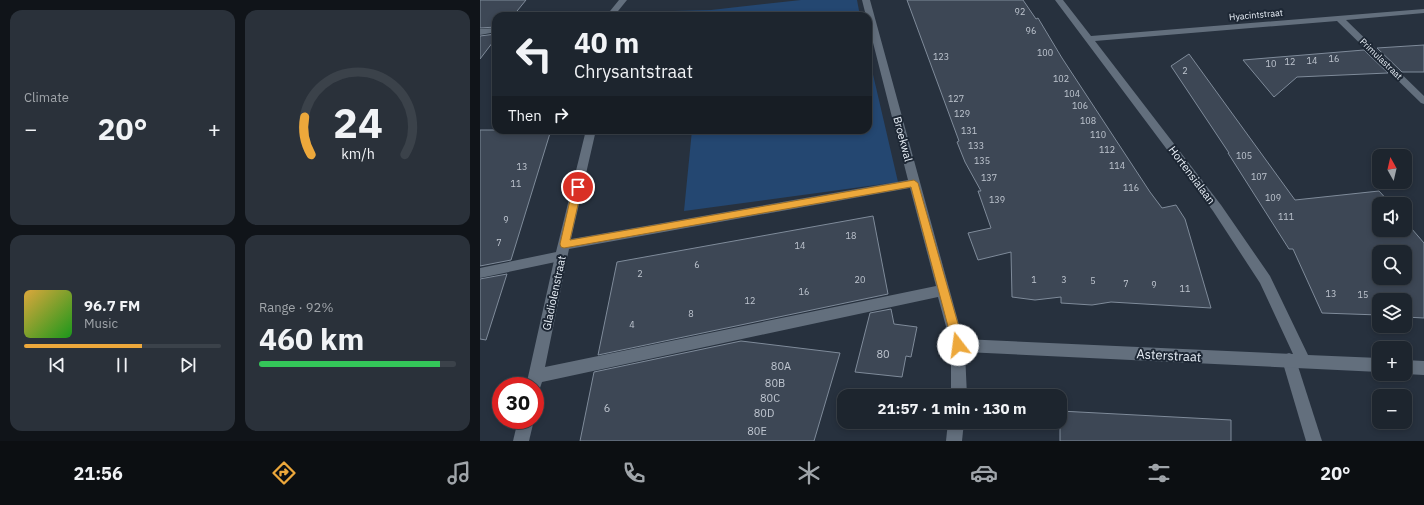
<!DOCTYPE html>
<meta charset="utf-8">
<style>
:root{--surface:#1d252e;--page:#2a313a;--text:#f1f3f6;--muted:#a0a5aa;--line:#3b424a;--accent:#eda83b}
body{margin:0;font-family:"IBM Plex Sans",sans-serif;background:var(--page);color:var(--text);height:100vh;display:flex;flex-direction:column;font-size:15px;white-space:nowrap}
*{box-sizing:border-box;margin:0}
p{font-size:13px;color:var(--muted)}
.icon{flex:none;width:22px;height:22px;fill:none;stroke:currentColor;stroke-width:2;stroke-linecap:round;stroke-linejoin:round}
.map{position:relative;flex:1;overflow:hidden}
.side{display:flex;flex-direction:column;gap:10px;padding:10px;background:#101419;width:480px}
.side>*{flex:none}
.guide{position:absolute;left:12px;top:12px;width:380px;height:122px;border-radius:12px;box-shadow:0 2px 6px #0003,0 0 0 1px var(--line);background:#1d252e;color:var(--text);overflow:hidden}
.needle{width:26px;rotate:352deg}
.buttons{position:absolute;left:892px;top:149px;display:grid;gap:8px}
.buttons a{display:grid;place-items:center;width:40px;height:40px;border-radius:8px;background:var(--surface);box-shadow:0 2px 6px #0003,0 0 0 1px var(--line);font-size:20px}
.speed{position:absolute;left:12px;top:377px;display:flex;gap:8px;font-size:20px;font-weight:700;text-align:center}
.speed>*{display:grid;place-content:center;width:52px;height:52px;border-radius:50%;background:var(--surface);box-shadow:0 2px 6px #0003,0 0 0 1px var(--line);line-height:1}
.speed .limit{border:6px solid #d22;background:#fff;color:#111}
.pin{position:absolute;display:grid;place-items:center;width:34px;height:34px;color:#fff;margin:-17px;border:2px solid #fff;border-radius:50%;box-shadow:0 1px 4px #0007}
.me{position:absolute;width:44px;margin:-22px;rotate:345deg;stroke-linejoin:round;filter:drop-shadow(0 0 3px #0008)}
.turn{display:flex;align-items:center;gap:14px;height:84px;padding:0 16px;font-size:18px}
.turn .icon{width:52px;height:52px;stroke-width:2.5}
.turn b{display:block;font-size:28px;line-height:34px}
.then{display:flex;align-items:center;height:38px;padding:0 16px;background:#0003;gap:8px;font-size:15px}
.big{font-size:30px;font-weight:700;line-height:1.1}
.side .card{flex:1;display:flex;flex-direction:column;justify-content:center;gap:6px;min-width:0;padding:0 14px;border-radius:12px;background:var(--page)}
.side .dial{align-items:center;gap:0}
.dial svg{height:104px;overflow:visible;fill:none;stroke:var(--line);stroke-width:7;stroke-linecap:round;text-anchor:middle}
.dial text{fill:var(--text);stroke:none}
.song{display:flex;align-items:center;gap:12px}
.cover{width:48px;height:48px;border-radius:6px;background:linear-gradient(135deg,hsl(40 70% 55%),hsl(120 70% 35%))}
.played{height:4px;border-radius:2px;background:linear-gradient(90deg,var(--accent) 60%,var(--line) 60%)}
.keys{display:flex;justify-content:space-around;direction:ltr}
.heat{display:flex;justify-content:space-between;align-items:center;font-size:22px;direction:ltr}
.charge{height:6px;border-radius:3px;background:linear-gradient(90deg,#34c759 92%,var(--line) 0)}
.side .tiles{flex:1;display:grid;gap:10px;grid-template-columns:repeat(2,1fr)}
.trip{position:absolute;left:357px;top:389px;width:230px;height:40px;border-radius:12px;background:var(--surface);box-shadow:0 2px 6px #0003,0 0 0 1px var(--line);font-weight:700;line-height:40px;text-align:center}
.menu{display:flex;height:64px;justify-content:space-around;align-items:center;background:#0c0f12;color:var(--muted)}
.menu .icon{width:28px;height:28px}
.menu .on{color:var(--accent)}
.menu b{font-size:18px;color:var(--text)}
main{display:flex;flex:1;min-height:0}
.map>svg:first-child{display:block}
.green{fill:#244771}
.building{fill:#3d4755;stroke:#7f8b9a;fill-rule:evenodd}
.lines{fill:none;stroke-linecap:round;stroke-linejoin:round}
.lane{fill:#636f7d;fill-rule:evenodd}
.street{fill:#636f7d;fill-rule:evenodd}
.route{fill:#eda83b;stroke:#9a6d26}
.labels{text-anchor:middle;stroke-width:4;stroke-linejoin:round;paint-order:stroke}
.number-label{font-size:9px;fill:#bfc6d0}
.far-street-label{font-size:9px;fill:#eaf1f9;stroke:#1d2734}
.street-label{font-size:11px;fill:#eaf1f9;stroke:#1d2734}
.near-number-label{font-size:11px;fill:#bfc6d0}
.near-street-label{font-size:13px;fill:#eaf1f9;stroke:#1d2734}
</style>
<main>
<section class="side">
<div class="tiles">
<div class="card"><p>Climate</p>
<div class="heat"><a>−</a><b class="big">20°</b><a>+</a></div>
</div>
<div class="card dial"><svg viewBox="0 0 100 80">
<path d="M14 69A42 42 0 1 1 86 69"/>
<path d="M14 69A42 42 0 0 1 9 40" stroke="#eda83b"/>
<text x="50" y="56" font-size="32" font-weight="700">24</text>
<text x="50" y="72" font-size="11">km/h</text>
</svg></div>
<div class="card">
<div class="song"><i class="cover"></i><div><b>96.7 FM</b><p>Music</p></div></div>
<div class="played"></div>
<div class="keys"><svg class="icon" aria-label="previous" viewBox="0 0 24 24"><path d="M18 5L8 12l10 7zM5 5v14"/></svg><svg class="icon" aria-label="pause" viewBox="0 0 24 24"><path d="M8 5v14M16 5v14"/></svg><svg class="icon" aria-label="next" viewBox="0 0 24 24"><path d="M6 5l10 7-10 7zM19 5v14"/></svg></div>
</div>
<div class="card"><p>Range · 92%</p><b class="big">460 km</b><div class="charge"></div></div>
</div>
</section>
<div class="map">
<svg width="944" height="441" viewBox="0 0 944 441">
<rect width="100%" height="100%" fill="#27313e"/>
<!-- green -->
<g class="green">
<polygon points="321,0 377,0 380,16 154,16 155,12 231,10"/>
<polygon points="388,53 418,182 204,211 212,130 388,130"/>
</g>
<!-- building -->
<g class="building">
<polygon points="0,0 46,0 33,16 16,16 16,27 0,28"/>
<polygon points="427,0 543,0 556,19 558,18 582,58 670,192 682,208 696,205 705,219 731,308 631,302 612,305 581,303 581,297 555,300 532,297 531,252 498,260 488,233 511,228 498,191 501,191 485,162 477,142 479,141"/>
<polygon points="16,34 16,38 0,59 0,36"/>
<polygon points="944,45 944,72 922,72 897,48"/>
<polygon points="884,50 908,73 817,77 794,97 763,60"/>
<path d="M709 54 815 200 899 191 911 204H899V230H925V221L944 243V318L925 317V300H899V315L842 313 813 249H809L748 153H749L691 66ZM899 252H925V278H899Z"/>
<polygon points="0,130 71,130 31,260 0,266"/>
<polygon points="393,216 408,294 118,355 137,262"/>
<polygon points="27,274 6,340 0,339 0,279"/>
<polygon points="411,309 414,324 437,327 431,357 426,356 422,377 375,372 390,313"/>
<polygon points="261,341 360,353 334,441 100,441 114,372"/>
<polygon points="580,411 751,420 751,441 580,441"/>
</g>
<g class="lines">
<!-- lane -->
<g class="lane">
<polygon points="81,251 85,252 87,256 85,260 0,278 0,268"/>
<polygon points="809,353 814,355 816,360 842,441 826,441 802,360 804,355"/>
</g>
<!-- street -->
<g class="street">
<polygon points="139,0 147,0 134,16 126,16"/>
<path d="M382 0H390L483 339 813 354 780 283 733 211 575 0H583L611 36 944 9V13L866 20 944 96V104L941 103 857 21 615 41 741 205 790 276 828 355 899 358V372L485 352 487 396H471V345L458 297 62 382 59 391 55 393V386H46L75 256 106 130H116L91 239 428 180 388 23V16H386ZM430 188 456 286 65 367 89 249Z"/>
<polygon points="16,28 16,32 0,35 0,29"/>
<polygon points="925,360 944,361 944,375 925,374"/>
<polygon points="38,420 54,420 49,441 33,441"/>
<polygon points="468,422 484,422 482,441 466,441"/>
</g>
</g>
<!-- route -->
<polygon class="route" points="434,180 438,183 484,345 482,348 478,350 475,348 473,345 431,187 84,248 81,247 80,244 93,187 98,184 102,187 90,240"/>
<g class="labels">
<!-- number labels -->
<g class="number-label">
<text x="540" y="15">92</text>
<text x="551" y="34">96</text>
<text x="565" y="56">100</text>
<text x="461" y="60">123</text>
<text x="854" y="62">16</text>
<text x="832" y="64">14</text>
<text x="810" y="65">12</text>
<text x="791" y="67">10</text>
<text x="705" y="74">2</text>
<text x="581" y="82">102</text>
<text x="592" y="97">104</text>
<text x="476" y="102">127</text>
<text x="600" y="109">106</text>
<text x="482" y="117">129</text>
<text x="608" y="124">108</text>
<text x="489" y="134">131</text>
<text x="618" y="138">110</text>
<text x="496" y="149">133</text>
<text x="627" y="153">112</text>
<text x="764" y="159">105</text>
<text x="502" y="164">135</text>
<text x="637" y="169">114</text>
<text x="42" y="170">13</text>
<text x="779" y="180">107</text>
<text x="509" y="181">137</text>
<text x="36" y="187">11</text>
<text x="651" y="191">116</text>
<text x="793" y="201">109</text>
<text x="517" y="203">139</text>
<text x="806" y="220">111</text>
<text x="26" y="223">9</text>
<text x="371" y="239">18</text>
<text x="19" y="246">7</text>
<text x="320" y="249">14</text>
<text x="217" y="268">6</text>
<text x="160" y="277">2</text>
<text x="380" y="283">20</text>
<text x="554" y="283">1</text>
<text x="584" y="283">3</text>
<text x="613" y="284">5</text>
<text x="646" y="287">7</text>
<text x="674" y="288">9</text>
<text x="705" y="292">11</text>
<text x="324" y="295">16</text>
<text x="851" y="297">13</text>
<text x="883" y="298">15</text>
<text x="270" y="304">12</text>
<text x="211" y="317">8</text>
<text x="152" y="328">4</text>
</g>
<!-- far-street labels -->
<g class="far-street-label">
<text transform="translate(776 15) rotate(-5)" y="3">Hyacintstraat</text>
<text transform="translate(901 59) rotate(44)" y="3">Primulastraat</text>
</g>
<!-- street labels -->
<g class="street-label">
<text transform="translate(423 139) rotate(75)" y="4">Broekwal</text>
<text transform="translate(712 175) rotate(53)" y="4">Hortensialaan</text>
<text transform="translate(74 293) rotate(-78)" y="4">Gladiolenstraat</text>
</g>
<!-- near-number labels -->
<g class="near-number-label">
<text x="403" y="358">80</text>
<text x="301" y="370">80A</text>
<text x="295" y="387">80B</text>
<text x="290" y="402">80C</text>
<text x="127" y="412">6</text>
<text x="284" y="417">80D</text>
<text x="277" y="435">80E</text>
</g>
<!-- near-street labels -->
<g class="near-street-label">
<text transform="translate(689 355) rotate(3)" y="5">Asterstraat</text>
</g>
</g>
</svg>
<div class="buttons">
<a><svg class="needle" viewBox="-14 -14 28 28"><path d="M0-13l5 13h-10z" fill="#e53935"/><path d="M0 13l5-13h-10z" fill="#a0a5aa"/></svg></a>
<a><svg class="icon" aria-label="sound" viewBox="0 0 24 24"><path d="M4 9h4l5-4v14l-5-4H4zM17 9q2 3 0 6"/></svg></a>
<a><svg class="icon" aria-label="search" viewBox="0 0 24 24"><circle cx="10" cy="10" r="6"/><path d="M15 15l6 6"/></svg></a>
<a><svg class="icon" aria-label="layers" viewBox="0 0 24 24"><path d="M12 4l9 5-9 5-9-5zM3 14l9 5 9-5"/></svg></a>
<a>+</a>
<a>−</a>
</div>
<div class="speed"><div class="limit">30</div></div>
<div class="pin" style="left:98px;top:187px;background:#d93025"><svg class="icon" aria-label="arrive" viewBox="0 0 24 24"><path d="M6 21V4h12l-3 4 3 4H6"/></svg></div>
<svg class="me" style="left:478px;top:345px" viewBox="-20 -20 40 40"><circle r="19" fill="#fff"/><path d="M0-13L10 11 0 6-10 11z" fill="#eda83b"/></svg>
<div class="trip">21:57 · 1 min · 130 m</div>
<div class="guide">
<div class="turn"><svg class="icon" aria-label="left" viewBox="0 0 24 24"><path d="M17 20v-9H6M10 6l-5 5 5 5"/></svg><div><b>40 m</b>Chrysantstraat</div></div>
<div class="then">Then<svg class="icon" aria-label="right" viewBox="0 0 24 24"><path d="M7 20v-9h11M14 6l5 5-5 5"/></svg></div>
</div>
</div>
</main>
<nav class="menu">
<b>21:56</b>
<svg class="icon on" aria-label="directions" viewBox="0 0 24 24"><path d="M12 3l9 9-9 9-9-9zM9 14v-3h6M13 9l2 2-2 2"/></svg>
<svg class="icon" aria-label="music" viewBox="0 0 24 24"><path d="M9 18V5l10-2v13"/><circle cx="6" cy="18" r="3"/><circle cx="16" cy="16" r="3"/></svg>
<svg class="icon" aria-label="phone" viewBox="0 0 24 24"><path d="M5 4h4l2 5-3 2q2 4 5 5l2-3 5 2v4C11 20 4 13 5 4z"/></svg>
<svg class="icon" aria-label="climate" viewBox="0 0 24 24"><path d="M12 3v18M4 7l16 10M4 17L20 7"/></svg>
<svg class="icon" aria-label="car" viewBox="0 0 24 24"><path d="M5 17H2v-5l4-1 3-4h7l3 4 3 1v5h-3M9 17h6M6 11h13"/><circle cx="7" cy="17" r="2"/><circle cx="17" cy="17" r="2"/></svg>
<svg class="icon" aria-label="filters" viewBox="0 0 24 24"><path d="M4 7h16M4 17h16"/><circle cx="9" cy="7" r="2"/><circle cx="15" cy="17" r="2"/></svg>
<b>20°</b>
</nav>
